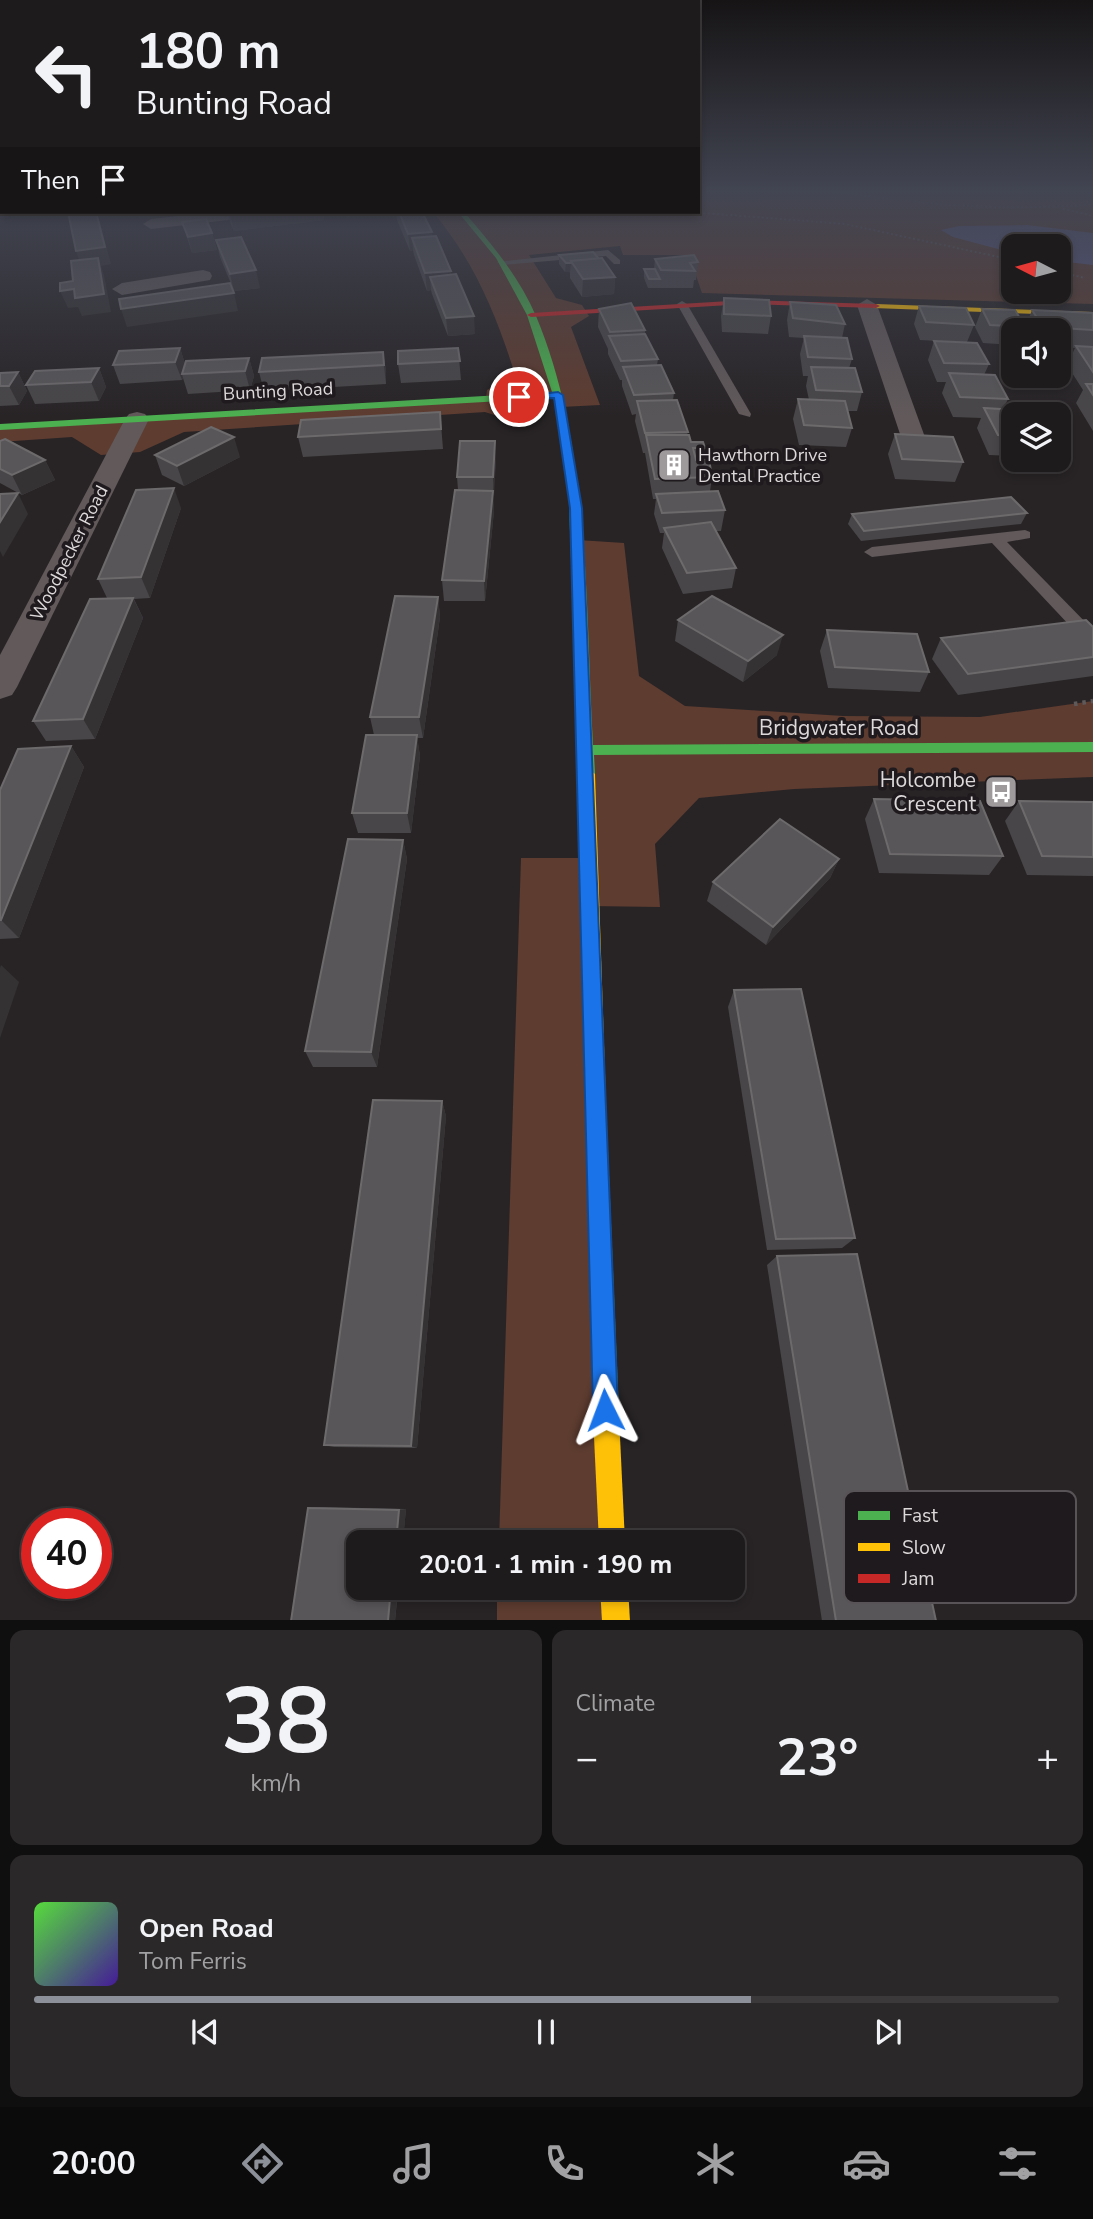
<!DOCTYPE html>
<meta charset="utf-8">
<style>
:root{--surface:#1e1b1c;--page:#2b2829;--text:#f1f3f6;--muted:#a1a1a3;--line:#3c393b;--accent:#8c9099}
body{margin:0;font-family:"Nunito Sans",sans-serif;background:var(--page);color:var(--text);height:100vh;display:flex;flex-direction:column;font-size:26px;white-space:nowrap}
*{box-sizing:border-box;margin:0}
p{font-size:23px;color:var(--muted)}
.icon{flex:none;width:38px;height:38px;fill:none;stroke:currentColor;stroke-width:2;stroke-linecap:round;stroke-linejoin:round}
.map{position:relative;height:1620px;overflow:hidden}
.details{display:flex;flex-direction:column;gap:10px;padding:10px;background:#100f0f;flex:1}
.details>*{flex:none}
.top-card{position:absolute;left:0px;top:0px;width:700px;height:214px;box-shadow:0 4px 10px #0003,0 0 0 2px var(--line);background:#1e1b1c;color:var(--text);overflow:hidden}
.needle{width:46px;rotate:276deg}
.fabs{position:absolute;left:1001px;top:234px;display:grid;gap:14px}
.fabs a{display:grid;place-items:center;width:70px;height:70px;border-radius:14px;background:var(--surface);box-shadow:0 4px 10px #0003,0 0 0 2px var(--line);font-size:35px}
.speed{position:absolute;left:21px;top:1508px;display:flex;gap:14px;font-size:35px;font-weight:700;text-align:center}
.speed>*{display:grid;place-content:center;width:91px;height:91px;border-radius:50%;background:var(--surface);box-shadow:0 4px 10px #0003,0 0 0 2px var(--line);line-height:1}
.speed .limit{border:10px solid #d22;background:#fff;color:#111}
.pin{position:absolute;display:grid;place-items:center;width:60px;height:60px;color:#fff;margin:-30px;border:4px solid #fff;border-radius:50%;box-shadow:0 2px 7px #0007}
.me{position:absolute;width:77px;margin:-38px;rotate:357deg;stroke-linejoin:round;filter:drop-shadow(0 0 5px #0008)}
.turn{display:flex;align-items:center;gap:24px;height:147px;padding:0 21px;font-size:32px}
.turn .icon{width:91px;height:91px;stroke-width:2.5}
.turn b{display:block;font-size:49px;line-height:60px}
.then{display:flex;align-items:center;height:66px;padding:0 21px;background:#0003;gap:14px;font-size:26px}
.big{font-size:52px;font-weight:700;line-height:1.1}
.details .tile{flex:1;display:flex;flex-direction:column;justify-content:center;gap:10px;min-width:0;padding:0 24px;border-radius:14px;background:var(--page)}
.details .dial{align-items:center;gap:0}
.dial b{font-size:91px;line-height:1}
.song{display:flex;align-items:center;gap:21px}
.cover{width:84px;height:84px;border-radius:10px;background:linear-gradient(135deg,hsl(110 70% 55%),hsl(260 70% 35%))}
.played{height:7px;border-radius:4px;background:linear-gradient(90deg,var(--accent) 70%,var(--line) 70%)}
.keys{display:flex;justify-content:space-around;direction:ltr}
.heat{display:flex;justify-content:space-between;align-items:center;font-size:38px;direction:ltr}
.details .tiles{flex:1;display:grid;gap:10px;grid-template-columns:1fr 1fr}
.tile:last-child{grid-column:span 2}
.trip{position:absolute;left:346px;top:1530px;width:399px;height:70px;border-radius:14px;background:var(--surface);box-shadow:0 4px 10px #0003,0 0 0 2px var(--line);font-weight:700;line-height:70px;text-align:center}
.tab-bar{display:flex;height:112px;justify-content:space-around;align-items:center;background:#0c0b0b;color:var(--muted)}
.tab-bar .icon{width:49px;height:49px}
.tab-bar .current{color:var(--accent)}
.tab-bar b{font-size:32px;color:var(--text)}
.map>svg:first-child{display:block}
.green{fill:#5e3c30;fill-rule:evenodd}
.water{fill:#5b5b89}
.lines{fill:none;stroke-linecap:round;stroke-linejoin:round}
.path-far1{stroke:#5e595a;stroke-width:2;stroke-dasharray:2 2.5;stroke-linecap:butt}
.path{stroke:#5e595a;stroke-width:4.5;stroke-dasharray:3.5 5;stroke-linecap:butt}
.lane{fill:#61595a;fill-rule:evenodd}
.street{fill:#61595a;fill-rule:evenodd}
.fast{fill:#4caf50;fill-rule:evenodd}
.slow{fill:#ffc107;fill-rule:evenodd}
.jam{fill:#c62828;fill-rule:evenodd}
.wall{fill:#484648}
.shaded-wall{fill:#353234}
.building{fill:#585658;stroke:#6d6a6c;stroke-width:2}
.route{fill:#1a73e8;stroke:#114b97;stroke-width:2}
.labels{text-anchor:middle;stroke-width:7;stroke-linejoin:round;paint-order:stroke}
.far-street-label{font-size:18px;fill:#ddd9db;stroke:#1f1a1d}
.far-poi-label{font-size:18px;fill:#ddd9db;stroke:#1f1a1d;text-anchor:start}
.street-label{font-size:21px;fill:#ddd9db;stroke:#1f1a1d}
.poi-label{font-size:21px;fill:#ddd9db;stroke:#1f1a1d;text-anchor:end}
.key{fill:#1f1a1d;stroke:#585356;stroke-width:2}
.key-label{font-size:19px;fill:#ddd9db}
</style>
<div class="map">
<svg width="1093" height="1621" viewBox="0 0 1093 1621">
<rect width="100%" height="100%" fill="#282426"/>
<!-- green -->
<g class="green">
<path d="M698 190H1093V304L702 293 689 255H623L620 246 529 255 556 298 582 305 589 316 571 327 600 405 561 407 558 395 519 397 526 425 485 412 184 432 140 452 101 455 72 437 0 442V427L486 398 487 390 515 374C495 312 475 263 433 212H698ZM1013 247H1059V292H1013Z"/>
<polygon points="578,540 624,543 639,676 685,706 843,716 980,717 1093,701 1093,777 794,789 699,798 655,844 660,907 590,906 612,1542 499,1542 521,858 588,858"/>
<polygon points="497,1587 614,1587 616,1620 497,1621"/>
</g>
<!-- water -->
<polygon class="water" points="1027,225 1093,233 1093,265 1059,261 1059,247 1013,247 1013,253 953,237 941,230 959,226"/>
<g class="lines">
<!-- path-far1 -->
<g class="path-far1">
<path d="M824 190C914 204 1002 212 1093 204"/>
<polyline points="1063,209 1093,216"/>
<polyline points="690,212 845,224 1013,260"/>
<polyline points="1059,272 1085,278"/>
</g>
<!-- path -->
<polyline class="path" points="1074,704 1093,701"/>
<!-- lane -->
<g class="lane">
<polygon points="608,250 620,260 620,264 614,264 606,256 502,265 497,262"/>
<polygon points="682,301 687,304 751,414 750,417 739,414 677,304"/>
<polygon points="1025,530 1030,532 1030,538 1007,542 1093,630 1093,646 1087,644 992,543 872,557 864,552 872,547"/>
</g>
<!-- street -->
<g class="street">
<polygon points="214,212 262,212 254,217 151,229 143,224 151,219"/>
<polygon points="203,270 210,272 212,276 210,280 122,295 112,289 122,283"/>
<polygon points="867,299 877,305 926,440 923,445 905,445 902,440 857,305"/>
<polygon points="137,412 145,414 149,419 17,687 12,695 0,699 0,655 125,419 129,414"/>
</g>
<!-- fast -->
<g class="fast">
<path d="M458 212H464C492 244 519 277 536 316 591 448 585 603 593 745L1093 742V752L594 755 595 774 592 778H582L579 774 568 478 554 398 0 430V424L552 392 527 315 496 258Z"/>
<polygon points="596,1093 603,1096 606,1103 620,1437 616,1446 607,1450 598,1446 594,1437 586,1103 589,1096"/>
</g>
<!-- slow -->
<g class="slow">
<polygon points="876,304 1093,312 1093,316 873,308"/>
<polygon points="587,768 595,774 606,1103 603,1110 596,1113 589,1110 586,1103 579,774"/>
<polygon points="607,1424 616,1428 620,1437 625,1542 599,1542 594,1437 598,1428"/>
<polygon points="600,1587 628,1587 630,1621 602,1621"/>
</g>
<!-- jam -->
<polygon class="jam" points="746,300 876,304 880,306 876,308 746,304 531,317 527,315 531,313"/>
</g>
<!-- wall -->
<g class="wall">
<polygon points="228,212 322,212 324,220 234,231 230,222"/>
<polygon points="396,212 422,212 433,237 451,275 475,334 448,336 432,294 431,290 427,291 414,255 413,250 410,251 397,220"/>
<polygon points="182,222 212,233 217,250 192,253"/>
<polygon points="216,240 260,288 234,291 220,257"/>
<polygon points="559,255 615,277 614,294 582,297 570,278 570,272 565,272 559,264"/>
<polygon points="655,259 698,262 696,280 694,280 693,288 648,288 644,278 644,269 654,269"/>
<polygon points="724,298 771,316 768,334 722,332 721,316"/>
<polygon points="790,302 845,324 842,338 852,359 849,368 862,392 857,411 848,411 852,428 846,447 799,445 793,419 798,399 809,400 806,386 808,376 803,376 800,354 804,338 789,337 787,320"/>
<polygon points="919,306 974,325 967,342 989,364 984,375 1008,399 1003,409 1013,415 1013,456 989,455 977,428 981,418 953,417 942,393 946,382 937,382 928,360 934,341 939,341 920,340 914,324"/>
<polygon points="599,309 645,330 645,334 658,359 657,365 674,393 673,400 688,432 687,435 691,442 705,448 703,460 712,477 710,491 725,510 721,531 716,531 736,568 732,588 683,594 662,548 664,533 660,533 654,514 656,499 653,499 645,453 643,453 635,421 636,414 632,415 622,386 622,380 620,380 608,354 608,349 598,327"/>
<polygon points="982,309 1025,327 1023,331 1013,331 1013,345 983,343 975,327"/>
<polygon points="1032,310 1093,313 1093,431 1076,403 1083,390 1067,365 1075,348 1059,347 1059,331 1026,331 1025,328"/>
<polygon points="180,348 185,364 249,358 254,376 250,390 188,394 183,378 182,380 120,384 113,365"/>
<polygon points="458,348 461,380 401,383 398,364"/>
<polygon points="383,352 386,371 386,384 264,391 259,372"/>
<polygon points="99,368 106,387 99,401 35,404 26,385"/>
<polygon points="18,372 27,391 19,405 0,406 0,373"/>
<polygon points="440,412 443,449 303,457 298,437"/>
<polygon points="895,434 963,462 955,482 895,479 888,454"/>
<polygon points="0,441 45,460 55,480 22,495 0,483"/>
<polygon points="155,455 240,457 184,486 162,475"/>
<polygon points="496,460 493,497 494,511 485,601 444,601 442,580 458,490 457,477"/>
<polygon points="181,508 150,598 134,599 143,618 95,739 46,741 33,721 107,598 98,579"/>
<polygon points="1027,513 1021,524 861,541 848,524 852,514"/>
<polygon points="438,597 440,617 423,738 417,738 420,756 411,833 358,833 352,813 374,735 370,717"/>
<polygon points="678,620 777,655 743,682 675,641"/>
<polygon points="1093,627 1093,676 958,695 932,659 941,638"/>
<polygon points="827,630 929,672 920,692 828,688 820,651"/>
<polygon points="71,746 84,767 19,938 0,939 0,790"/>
<polygon points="874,799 1003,856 989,875 879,873 865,819"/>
<polygon points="1019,801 1093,802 1093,876 1027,875 1005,821"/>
<polygon points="403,840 407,859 377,1067 313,1067 305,1051"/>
<polygon points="839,859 830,878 766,945 707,901 713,882"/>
<polygon points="734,990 855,1238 842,1248 767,1250 728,1007"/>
<polygon points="442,1101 446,1116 417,1448 334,1447 324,1445"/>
<polygon points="777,1256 936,1621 822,1621 767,1265"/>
<polygon points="320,1507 406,1509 395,1621 308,1508"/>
</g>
<!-- shaded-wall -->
<g class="shaded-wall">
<polygon points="96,212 97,212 111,264 101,266 104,275 111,312 82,316 78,307 68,308 60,291 74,289 82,268 76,251"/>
<polygon points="257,212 322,212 324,220 234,231 230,215"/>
<polygon points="344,212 383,212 345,217"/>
<polygon points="432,232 434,248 412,238 413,250 410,251 408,234"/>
<polygon points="212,233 217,250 192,253 188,237"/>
<polygon points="566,263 571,263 570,272 565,272"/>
<polygon points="256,270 260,288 234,291 230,274"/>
<polygon points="451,271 452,288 430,277 431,290 427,291 425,273"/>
<polygon points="615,277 614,294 582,297 583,279"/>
<polygon points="234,293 238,311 127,327 121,309"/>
<polygon points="474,316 475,334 448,336 446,318"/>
<polygon points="180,348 186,367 182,374 183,378 182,380 175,362"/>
<polygon points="383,352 386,371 386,384 384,365"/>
<polygon points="249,358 254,376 250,390 245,371"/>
<polygon points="99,368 106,387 99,401 91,382"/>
<polygon points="18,372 27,391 19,405 9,386"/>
<polygon points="234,437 240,457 184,486 177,466"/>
<polygon points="495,441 496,460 494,497 493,477"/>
<polygon points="45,460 55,480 22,495 12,475"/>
<polygon points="174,488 181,508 150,598 141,577"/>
<polygon points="493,491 494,511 485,601 484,581"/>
<polygon points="18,493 28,514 3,557 0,551 0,522"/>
<polygon points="438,597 440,617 423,738 419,717"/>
<polygon points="133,598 143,618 95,739 83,719"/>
<polygon points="783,635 777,655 743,682 748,661"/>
<polygon points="417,735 420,756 411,833 407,813"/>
<polygon points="71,746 84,767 19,938 1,920"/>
<polygon points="403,840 407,859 377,1067 371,1052"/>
<polygon points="839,859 830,878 766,945 773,927"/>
<polygon points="1,965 19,982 0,1038 0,968"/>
<polygon points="442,1101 446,1116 417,1448 411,1446"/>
<polygon points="406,1509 403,1542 396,1542 399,1510"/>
<polygon points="391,1587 398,1587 395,1621 388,1621"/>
</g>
<!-- building -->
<g class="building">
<polygon points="68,212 96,212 105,247 76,251"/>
<polygon points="229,212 257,212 230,215"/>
<polygon points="399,212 422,212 432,232 408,234"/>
<polygon points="206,219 212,233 188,237 182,222"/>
<polygon points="436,236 451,271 425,273 412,238"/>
<polygon points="241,237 256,270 230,274 216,240"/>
<polygon points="593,252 599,259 571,261 571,263 566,263 559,255"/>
<polygon points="694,255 698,262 690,263 695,271 661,270 655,259"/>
<polygon points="98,258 104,294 75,298 74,289 60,291 60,283 73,281 71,261"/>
<polygon points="602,258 615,277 583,279 571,261"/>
<polygon points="644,269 655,269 660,279 649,279"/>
<polygon points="456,274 474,316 446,318 430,277"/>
<polygon points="230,283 234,293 121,309 119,299"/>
<polygon points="724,298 769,300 771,316 724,314"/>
<polygon points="790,302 836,305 845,324 793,318"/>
<polygon points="631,303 645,330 610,332 599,309"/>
<polygon points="919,306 966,308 974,325 926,322"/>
<polygon points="982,309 1015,310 1025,327 990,325"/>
<polygon points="1032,310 1093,313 1093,330 1043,327"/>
<polygon points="645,334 658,359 621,361 609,336"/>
<polygon points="804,336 847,338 852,359 808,357"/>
<polygon points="934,341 977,343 989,364 944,363"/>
<polygon points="1076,346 1093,347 1093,372"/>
<polygon points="180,348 175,362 113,365 119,351"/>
<polygon points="458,348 460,361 398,364 398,351"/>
<polygon points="383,352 384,365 259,372 262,358"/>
<polygon points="249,358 245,371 182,374 186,361"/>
<polygon points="661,365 674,393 634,395 623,367"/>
<polygon points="811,367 855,368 862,392 816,390"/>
<polygon points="99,368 91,382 26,385 35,371"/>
<polygon points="18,372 9,386 0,386 0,373"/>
<polygon points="949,373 995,375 1008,399 960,397"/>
<polygon points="1086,384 1093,384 1093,395"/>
<polygon points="798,399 845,401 852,428 804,425"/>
<polygon points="677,400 688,432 645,433 637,401"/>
<polygon points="984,408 1033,411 1035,415 1013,415 1013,436 998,435"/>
<polygon points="440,412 441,429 298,437 301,420"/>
<polygon points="211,427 234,437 177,466 155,455"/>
<polygon points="895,434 953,437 963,462 902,459"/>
<polygon points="646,435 689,435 691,442 703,442 705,448 693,448 696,460 709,459 712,477 655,479"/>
<polygon points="5,439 45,460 12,475 0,469 0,441"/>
<polygon points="460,441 495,441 493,477 457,477"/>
<polygon points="174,488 141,577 98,579 136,490"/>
<polygon points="455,490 493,491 484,581 442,580"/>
<polygon points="718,491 725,510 662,513 656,494"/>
<polygon points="18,493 5,514 0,522 0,494"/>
<polygon points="1011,497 1027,513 864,531 852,514"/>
<polygon points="711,522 736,568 687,573 664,528"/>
<polygon points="395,596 438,597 419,717 370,717"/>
<polygon points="712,596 783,635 748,661 678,620"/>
<polygon points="133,598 83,719 33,721 90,599"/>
<polygon points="1086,620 1093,627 1093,657 968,674 941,638"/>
<polygon points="827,630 917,634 929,672 835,667"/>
<polygon points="366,735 417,735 407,813 352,813"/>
<polygon points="71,746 1,920 0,920 0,790 18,749"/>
<polygon points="874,799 980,801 1003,856 890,854"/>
<polygon points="1019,801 1093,802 1093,857 1042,856"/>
<polygon points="780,819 839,859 773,927 713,882"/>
<polygon points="348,839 403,840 371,1052 305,1051"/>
<polygon points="801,989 855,1238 776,1239 734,990"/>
<polygon points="373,1100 442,1101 411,1446 324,1445"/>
<polygon points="857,1254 936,1621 836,1621 777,1256"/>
<polygon points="308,1508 399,1510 396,1542 359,1542 359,1587 391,1587 388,1621 291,1621"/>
</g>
<!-- sky -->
<linearGradient id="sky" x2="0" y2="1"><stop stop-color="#161415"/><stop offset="0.46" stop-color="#424552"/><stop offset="1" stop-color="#424552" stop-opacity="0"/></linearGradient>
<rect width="1093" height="416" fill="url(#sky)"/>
<!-- route -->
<polygon class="route" points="558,392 563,395 582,508 618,1410 614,1419 605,1422 596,1419 593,1410 570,508 554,398 519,399 514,397"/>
<!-- icons -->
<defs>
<symbol id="building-square" viewBox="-11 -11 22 22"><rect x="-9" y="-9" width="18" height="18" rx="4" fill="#9e9a9c" stroke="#1f1a1d"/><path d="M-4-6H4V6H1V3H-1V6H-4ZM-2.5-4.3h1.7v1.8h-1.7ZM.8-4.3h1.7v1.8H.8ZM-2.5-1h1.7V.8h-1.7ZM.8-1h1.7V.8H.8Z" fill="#fff"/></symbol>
<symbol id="bus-square" viewBox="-11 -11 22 22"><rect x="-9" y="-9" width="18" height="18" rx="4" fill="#9e9a9c" stroke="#1f1a1d"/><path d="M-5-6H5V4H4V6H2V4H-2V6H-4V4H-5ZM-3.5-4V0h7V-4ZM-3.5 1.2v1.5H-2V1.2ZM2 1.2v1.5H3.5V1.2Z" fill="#fff"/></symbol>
</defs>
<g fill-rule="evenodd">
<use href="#building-square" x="655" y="446" width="38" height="38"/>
<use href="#bus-square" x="982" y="773" width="38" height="38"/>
</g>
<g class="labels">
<!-- far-street labels -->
<g class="far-street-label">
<text transform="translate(278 391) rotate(-3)" y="6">Bunting Road</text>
<text transform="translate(69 553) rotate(-63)" y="6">Woodpecker Road</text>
</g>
<!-- far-poi labels -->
<g class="far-poi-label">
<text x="698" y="461">Hawthorn Drive<tspan x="698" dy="21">Dental Practice</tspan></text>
</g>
<!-- street labels -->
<g class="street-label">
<text x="839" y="735">Bridgwater Road</text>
</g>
<!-- poi labels -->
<g class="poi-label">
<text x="976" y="787">Holcombe<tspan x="976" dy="24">Crescent</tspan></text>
</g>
</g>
<!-- legend -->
<rect x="844" y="1491" width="232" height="112" rx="10" class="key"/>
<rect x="858" y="1511" width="32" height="9" fill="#4caf50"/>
<rect x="858" y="1543" width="32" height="8" fill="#ffc107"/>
<rect x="858" y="1574" width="32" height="9" fill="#c62828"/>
<g class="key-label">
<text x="902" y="1522">Fast</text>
<text x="902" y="1554">Slow</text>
<text x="902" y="1585">Jam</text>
</g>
</svg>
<div class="fabs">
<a><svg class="needle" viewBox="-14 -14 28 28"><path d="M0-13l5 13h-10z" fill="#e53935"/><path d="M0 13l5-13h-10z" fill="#a1a1a3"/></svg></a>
<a><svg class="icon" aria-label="sound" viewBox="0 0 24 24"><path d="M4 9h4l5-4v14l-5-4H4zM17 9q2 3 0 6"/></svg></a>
<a><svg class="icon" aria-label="layers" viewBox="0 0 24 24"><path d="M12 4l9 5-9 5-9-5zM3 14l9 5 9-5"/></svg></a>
</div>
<div class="speed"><div class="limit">40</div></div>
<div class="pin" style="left:519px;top:397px;background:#d93025"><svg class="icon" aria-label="arrive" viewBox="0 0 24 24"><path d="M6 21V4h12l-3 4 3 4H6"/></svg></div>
<svg class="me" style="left:605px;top:1410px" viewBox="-20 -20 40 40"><path d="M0-17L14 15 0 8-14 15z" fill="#1a73e8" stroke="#fff" stroke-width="4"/></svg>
<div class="trip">20:01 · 1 min · 190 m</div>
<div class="top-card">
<div class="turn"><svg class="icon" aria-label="left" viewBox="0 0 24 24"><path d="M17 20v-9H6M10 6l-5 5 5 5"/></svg><div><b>180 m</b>Bunting Road</div></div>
<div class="then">Then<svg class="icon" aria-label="arrive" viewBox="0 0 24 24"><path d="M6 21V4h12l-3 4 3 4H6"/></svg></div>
</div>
</div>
<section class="details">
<div class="tiles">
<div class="tile dial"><b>38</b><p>km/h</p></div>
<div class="tile"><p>Climate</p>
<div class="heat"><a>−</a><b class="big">23°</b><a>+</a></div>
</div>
<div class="tile">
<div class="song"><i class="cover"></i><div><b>Open Road</b><p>Tom Ferris</p></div></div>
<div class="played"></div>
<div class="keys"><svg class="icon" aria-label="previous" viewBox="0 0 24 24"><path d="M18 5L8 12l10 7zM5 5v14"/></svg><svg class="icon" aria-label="pause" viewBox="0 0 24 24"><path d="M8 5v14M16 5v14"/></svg><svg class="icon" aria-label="next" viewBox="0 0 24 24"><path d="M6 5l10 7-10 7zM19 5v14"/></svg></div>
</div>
</div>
</section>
<nav class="tab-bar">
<b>20:00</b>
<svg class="icon current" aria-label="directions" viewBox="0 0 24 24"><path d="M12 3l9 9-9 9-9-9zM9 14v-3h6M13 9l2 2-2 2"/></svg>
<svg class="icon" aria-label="music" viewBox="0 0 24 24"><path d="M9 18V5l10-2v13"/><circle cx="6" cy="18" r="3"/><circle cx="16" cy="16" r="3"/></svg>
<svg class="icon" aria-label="phone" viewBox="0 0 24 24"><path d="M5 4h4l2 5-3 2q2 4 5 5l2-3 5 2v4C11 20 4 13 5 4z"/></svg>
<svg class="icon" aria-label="climate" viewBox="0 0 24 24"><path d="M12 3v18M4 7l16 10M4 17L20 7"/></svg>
<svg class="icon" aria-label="car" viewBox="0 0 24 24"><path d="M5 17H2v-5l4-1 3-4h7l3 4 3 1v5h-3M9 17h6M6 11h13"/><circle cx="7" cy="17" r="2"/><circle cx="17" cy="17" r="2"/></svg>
<svg class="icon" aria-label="filters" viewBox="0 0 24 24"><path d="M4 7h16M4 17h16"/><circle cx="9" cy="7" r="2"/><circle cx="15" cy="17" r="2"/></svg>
</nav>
